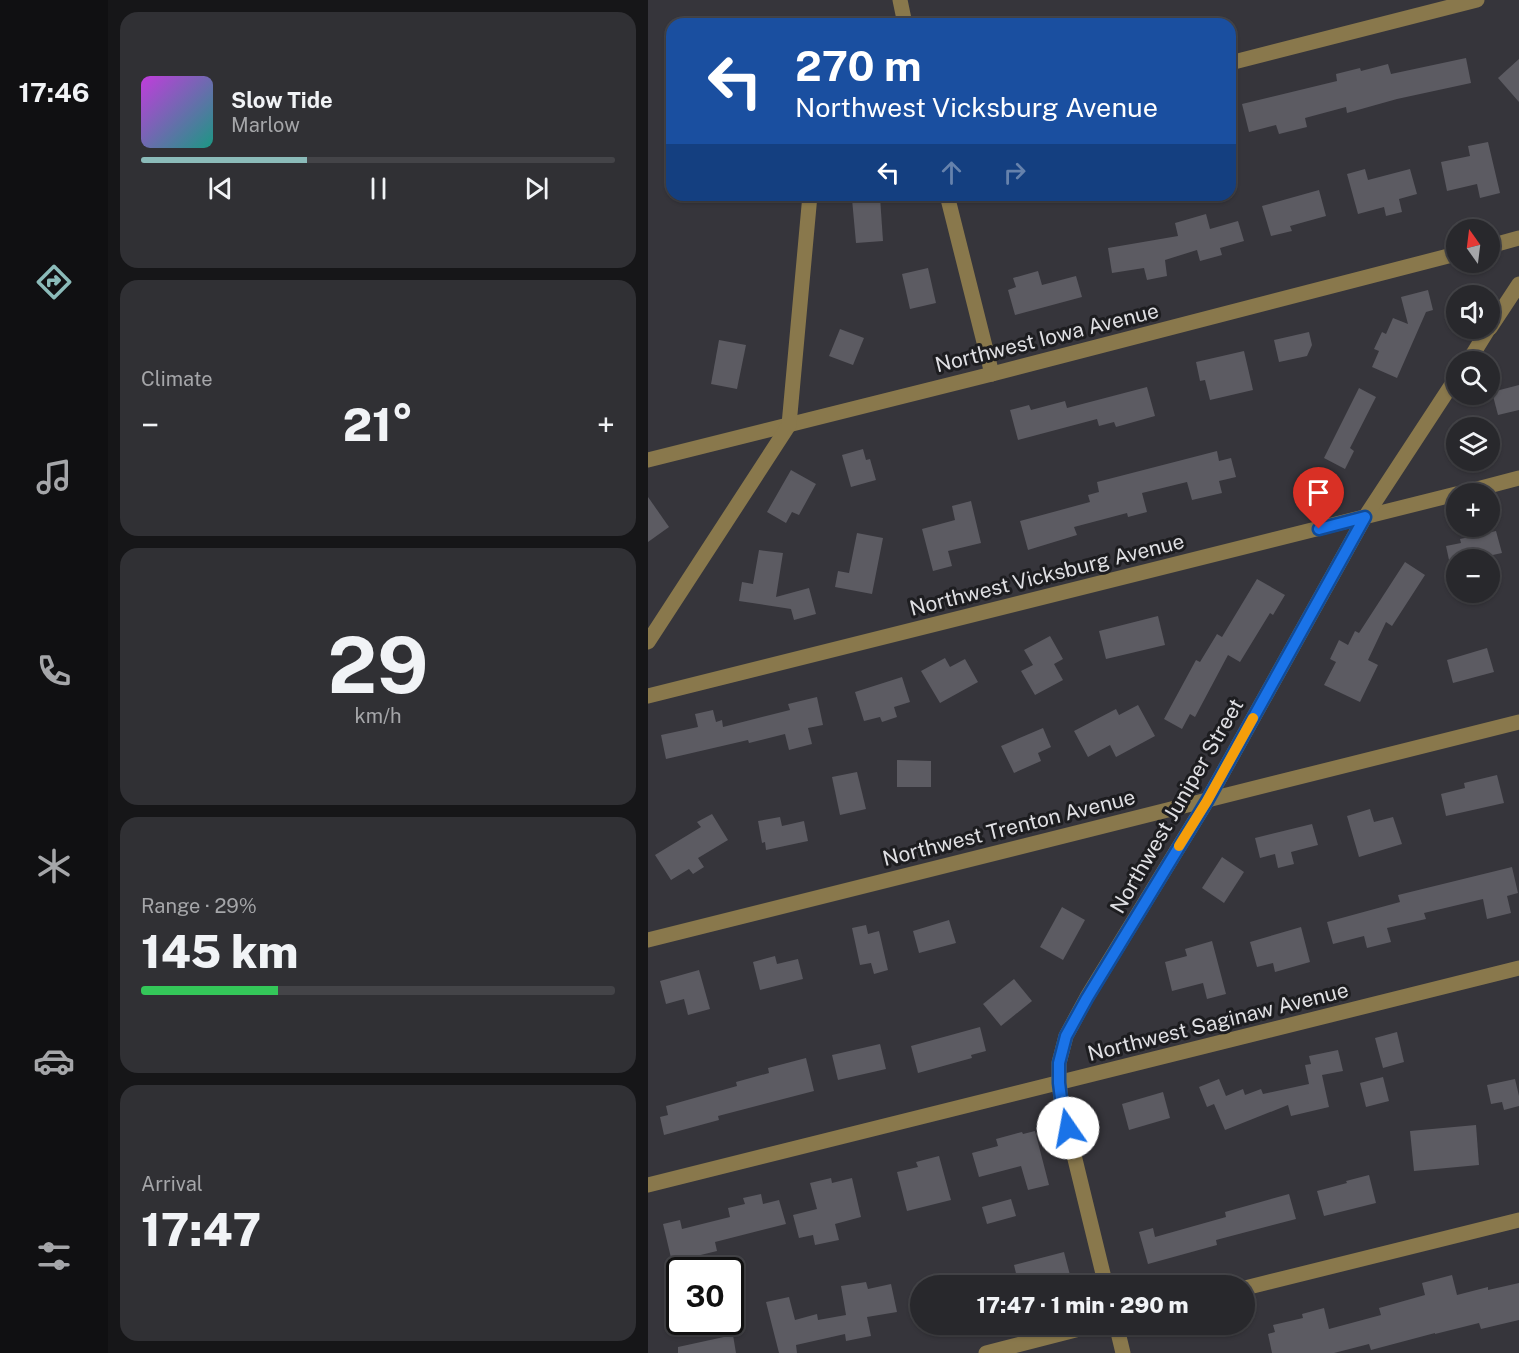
<!DOCTYPE html>
<meta charset="utf-8">
<style>
:root{--surface:#28282c;--page:#303034;--text:#f1f3f6;--muted:#a5a6a9;--line:#444448;--accent:#8bbbb9}
body{margin:0;font-family:"Public Sans",sans-serif;background:var(--page);color:var(--text);height:100vh;display:flex;flex-direction:column;font-size:22px;white-space:nowrap}
*{box-sizing:border-box;margin:0}
p{font-size:20px;color:var(--muted)}
.icon{flex:none;width:33px;height:33px;fill:none;stroke:currentColor;stroke-width:2;stroke-linecap:round;stroke-linejoin:round}
.map{position:relative;flex:1;overflow:hidden}
.drawer{display:flex;flex-direction:column;gap:12px;padding:12px;background:#161618;width:540px}
.drawer>*{flex:none}
.guide{position:absolute;left:18px;top:18px;width:570px;height:183px;border-radius:18px;box-shadow:0 2px 4px #0004,0 0 0 2px var(--line);background:#1a4fa0;color:#fff;overflow:hidden}
.needle{width:39px;rotate:346deg}
.fabs{position:absolute;left:798px;top:219px;display:grid;gap:12px}
.fabs a{display:grid;place-items:center;width:54px;height:54px;border-radius:50%;background:var(--surface);box-shadow:0 2px 4px #0004,0 0 0 2px var(--line);font-size:30px}
.speed{position:absolute;left:18px;top:1257px;display:flex;gap:12px;font-size:30px;font-weight:700;text-align:center}
.speed>*{display:grid;place-content:center;width:78px;height:78px;border-radius:50%;background:var(--surface);box-shadow:0 2px 4px #0004,0 0 0 2px var(--line);line-height:1}
.speed .limit{border:3px solid #111;border-radius:9px;background:#fff;color:#111}
.pin{position:absolute;display:grid;place-items:center;width:51px;height:51px;color:#fff;margin:-62px -26px;border-radius:50% 50% 50% 0;rotate:-45deg;box-shadow:0 0 6px #0007}
.pin .icon{rotate:45deg}
.me{position:absolute;width:66px;margin:-33px;rotate:348deg;stroke-linejoin:round;filter:drop-shadow(0 0 4px #0008)}
.turn{display:flex;align-items:center;gap:21px;height:126px;padding:0 30px;font-size:27px}
.turn .icon{width:78px;height:78px;stroke-width:2.5}
.turn b{display:block;font-size:42px;line-height:51px}
.lanes{display:flex;align-items:center;height:57px;padding:0 30px;background:#0003;justify-content:center;gap:30px;direction:ltr}
.lanes .off{opacity:.35}
.big{font-size:45px;font-weight:800;line-height:1.1}
.drawer .tile{flex:1;display:flex;flex-direction:column;justify-content:center;gap:9px;min-width:0;padding:0 21px;border-radius:18px;background:var(--page)}
.drawer .dial{align-items:center;gap:0}
.dial b{font-size:78px;line-height:1}
.song{display:flex;align-items:center;gap:18px}
.cover{width:72px;height:72px;border-radius:9px;background:linear-gradient(135deg,hsl(290 70% 55%),hsl(170 70% 35%))}
.played{height:6px;border-radius:3px;background:linear-gradient(90deg,var(--accent) 35%,var(--line) 35%)}
.keys{display:flex;justify-content:space-around;direction:ltr}
.heat{display:flex;justify-content:space-between;align-items:center;font-size:33px;direction:ltr}
.charge{height:9px;border-radius:4px;background:linear-gradient(90deg,#34c759 29%,var(--line) 0)}
.trip{position:absolute;left:262px;top:1275px;width:345px;height:60px;border-radius:30px;background:var(--surface);box-shadow:0 2px 4px #0004,0 0 0 2px var(--line);font-weight:800;line-height:60px;text-align:center}
main{display:flex;flex:1;min-height:0}
.menu{display:flex;flex-direction:column;width:108px;justify-content:space-around;align-items:center;background:#101012;color:var(--muted)}
.menu .icon{width:42px;height:42px}
.menu .on{color:var(--accent)}
.menu b{font-size:27px;color:var(--text)}
.map>svg:first-child{display:block}
.building{fill:#5c5b62}
.lines{fill:none;stroke-linecap:round;stroke-linejoin:round}
.minor{stroke:#89784c;stroke-width:15}
.route-casing{stroke:#114b97;stroke-width:15}
.route{stroke:#1a73e8;stroke-width:10}
.slow{stroke:#f59e0b;stroke-width:10}
.labels{text-anchor:middle;stroke-width:6;stroke-linejoin:round;paint-order:stroke}
.street-label{font-size:21px;fill:#dfdfe3;stroke:#1d1d20}
</style>
<main>
<nav class="menu">
<b>17:46</b>
<svg class="icon on" aria-label="directions" viewBox="0 0 24 24"><path d="M12 3l9 9-9 9-9-9zM9 14v-3h6M13 9l2 2-2 2"/></svg>
<svg class="icon" aria-label="music" viewBox="0 0 24 24"><path d="M9 18V5l10-2v13"/><circle cx="6" cy="18" r="3"/><circle cx="16" cy="16" r="3"/></svg>
<svg class="icon" aria-label="phone" viewBox="0 0 24 24"><path d="M5 4h4l2 5-3 2q2 4 5 5l2-3 5 2v4C11 20 4 13 5 4z"/></svg>
<svg class="icon" aria-label="climate" viewBox="0 0 24 24"><path d="M12 3v18M4 7l16 10M4 17L20 7"/></svg>
<svg class="icon" aria-label="car" viewBox="0 0 24 24"><path d="M5 17H2v-5l4-1 3-4h7l3 4 3 1v5h-3M9 17h6M6 11h13"/><circle cx="7" cy="17" r="2"/><circle cx="17" cy="17" r="2"/></svg>
<svg class="icon" aria-label="filters" viewBox="0 0 24 24"><path d="M4 7h16M4 17h16"/><circle cx="9" cy="7" r="2"/><circle cx="15" cy="17" r="2"/></svg>
</nav>
<section class="drawer">
<div class="tile">
<div class="song"><i class="cover"></i><div><b>Slow Tide</b><p>Marlow</p></div></div>
<div class="played"></div>
<div class="keys"><svg class="icon" aria-label="previous" viewBox="0 0 24 24"><path d="M18 5L8 12l10 7zM5 5v14"/></svg><svg class="icon" aria-label="pause" viewBox="0 0 24 24"><path d="M8 5v14M16 5v14"/></svg><svg class="icon" aria-label="next" viewBox="0 0 24 24"><path d="M6 5l10 7-10 7zM19 5v14"/></svg></div>
</div>
<div class="tile"><p>Climate</p>
<div class="heat"><a>−</a><b class="big">21°</b><a>+</a></div>
</div>
<div class="tile dial"><b>29</b><p>km/h</p></div>
<div class="tile"><p>Range · 29%</p><b class="big">145 km</b><div class="charge"></div></div>
<div class="tile"><p>Arrival</p><b class="big">17:47</b></div>
</section>
<div class="map">
<svg width="871" height="1353" viewBox="0 0 871 1353">
<rect width="100%" height="100%" fill="#36353b"/>
<!-- building -->
<g class="building">
<polygon points="818,58 823,83 749,99 699,113 698,107 657,118 659,127 631,134 628,125 601,132 594,104 689,81 688,74 712,68 713,71 740,64 743,74"/>
<polygon points="871,59 871,102 850,78"/>
<polygon points="840,142 852,193 832,198 829,184 799,191 793,162 822,156 820,146"/>
<polygon points="717,169 720,180 762,169 769,194 751,199 754,212 738,216 736,207 710,214 699,174"/>
<polygon points="671,190 678,216 642,226 644,231 623,236 614,206"/>
<polygon points="232,197 235,241 208,243 204,199"/>
<polygon points="558,214 562,229 590,221 596,241 572,248 574,255 552,261 549,250 517,260 519,276 499,280 496,268 464,273 460,248 530,236 527,223"/>
<polygon points="280,268 288,303 262,309 254,274"/>
<polygon points="390,271 394,285 428,276 434,297 367,315 360,290 368,287 365,278"/>
<polygon points="780,290 785,310 778,312 749,378 724,367 731,351 726,349 734,332 738,334 745,318 760,324 753,297"/>
<polygon points="192,329 216,338 205,365 181,356"/>
<polygon points="661,332 664,345 659,356 631,362 626,340"/>
<polygon points="71,340 98,345 89,389 63,384"/>
<polygon points="596,351 605,390 562,400 557,380 552,381 548,362"/>
<polygon points="871,385 871,410 850,415 844,392"/>
<polygon points="499,387 507,416 468,427 466,422 451,426 449,419 370,440 362,410 381,405 383,410 417,401 419,408"/>
<polygon points="711,388 728,397 702,448 706,451 697,469 676,458"/>
<polygon points="215,449 218,460 222,459 228,480 203,487 194,455"/>
<polygon points="569,451 571,461 583,458 588,477 571,481 574,493 544,500 539,482 494,493 499,512 480,517 479,513 426,527 429,535 380,550 372,521 442,502 440,495 451,492 449,482"/>
<polygon points="143,470 168,484 151,515 144,512 138,523 119,512"/>
<polygon points="0,497 21,527 0,542"/>
<polygon points="323,501 333,543 300,551 304,566 285,571 274,529 307,520 304,506"/>
<polygon points="848,531 854,553 840,556 840,560 801,560 798,546 813,543 812,539"/>
<polygon points="209,533 235,538 224,594 187,587 190,571 201,573"/>
<polygon points="111,550 135,553 128,597 161,588 168,614 146,620 143,609 91,601 94,582 105,584"/>
<polygon points="757,562 777,575 744,626 738,622 720,660 730,665 712,702 676,685 688,662 682,659 691,640 700,645 707,631 711,633"/>
<polygon points="609,579 637,595 625,615 622,613 592,662 580,655 547,717 542,714 534,729 516,719 548,660 552,662 569,634 574,637"/>
<polygon points="510,616 517,645 458,659 451,631"/>
<polygon points="402,636 415,659 406,664 415,680 387,695 373,671 385,665 376,650"/>
<polygon points="839,648 846,672 805,683 799,660"/>
<polygon points="297,658 302,667 317,659 330,682 292,703 273,671"/>
<polygon points="254,677 262,702 246,707 249,717 234,722 232,717 216,721 207,692"/>
<polygon points="169,697 175,725 160,728 164,744 141,750 137,734 101,743 100,740 18,759 13,735 50,727 47,714 65,710 68,722 74,720 75,727 142,710 140,704"/>
<polygon points="490,705 507,736 468,757 462,745 440,757 426,731 468,709 471,715"/>
<polygon points="395,728 403,747 390,753 393,761 366,773 353,746"/>
<polygon points="249,760 283,761 283,787 249,787"/>
<polygon points="209,772 218,809 192,815 184,777"/>
<polygon points="849,775 856,803 798,816 793,794 817,788 816,783"/>
<polygon points="722,809 726,822 745,817 754,844 711,857 699,816"/>
<polygon points="64,814 80,840 50,858 56,867 45,874 41,869 23,880 7,855 53,827 49,822"/>
<polygon points="132,817 134,826 156,821 160,841 118,850 117,842 114,843 110,821"/>
<polygon points="664,824 670,845 643,852 646,864 630,868 627,854 612,858 607,838"/>
<polygon points="574,857 596,872 576,903 554,888"/>
<polygon points="864,867 870,893 859,896 863,913 839,919 835,899 776,913 778,919 739,928 743,942 719,948 716,936 685,944 679,922 752,902 750,895"/>
<polygon points="414,907 437,920 415,960 392,947"/>
<polygon points="301,920 308,943 271,953 265,931"/>
<polygon points="218,925 220,934 231,931 240,970 226,974 223,963 212,965 204,928"/>
<polygon points="653,927 662,962 627,972 625,963 609,967 602,942"/>
<polygon points="564,941 578,994 559,999 555,983 524,991 517,962 539,956 537,949"/>
<polygon points="127,956 129,964 150,959 155,979 112,990 105,962"/>
<polygon points="51,970 62,1009 40,1015 36,999 18,1004 12,981"/>
<polygon points="366,979 384,1001 353,1026 335,1004"/>
<polygon points="332,1027 338,1051 323,1055 324,1058 270,1073 263,1046"/>
<polygon points="749,1032 756,1062 735,1068 727,1038"/>
<polygon points="232,1044 238,1069 190,1080 184,1055"/>
<polygon points="690,1050 695,1071 674,1075 681,1107 643,1116 640,1105 577,1130 566,1104 559,1107 551,1087 571,1079 578,1096 595,1089 597,1095 613,1089 615,1094 661,1084 657,1065 663,1064 661,1056"/>
<polygon points="158,1058 166,1091 70,1116 71,1120 16,1135 12,1117 20,1115 18,1106 89,1086 88,1082 121,1073 120,1068"/>
<polygon points="735,1077 741,1101 718,1107 712,1083"/>
<polygon points="867,1079 871,1096 871,1106 856,1110 854,1102 843,1104 839,1085"/>
<polygon points="515,1092 522,1118 481,1130 474,1104"/>
<polygon points="828,1125 831,1165 766,1171 762,1131"/>
<polygon points="387,1131 401,1185 380,1190 373,1166 331,1177 324,1153 350,1146 348,1139 374,1132 375,1134"/>
<polygon points="291,1156 303,1200 259,1211 249,1172 270,1167 268,1162"/>
<polygon points="721,1175 728,1203 676,1216 669,1191 699,1183 698,1181"/>
<polygon points="183,1178 184,1183 204,1178 213,1217 187,1224 191,1240 167,1245 165,1235 151,1238 145,1215 169,1209 162,1183"/>
<polygon points="113,1194 115,1204 131,1200 138,1224 67,1242 69,1251 24,1262 15,1224 32,1220 34,1229 82,1217 80,1208 97,1204 95,1198"/>
<polygon points="641,1194 648,1219 568,1240 569,1245 500,1264 491,1232 505,1228 507,1237 578,1217 577,1212"/>
<polygon points="363,1199 368,1216 339,1224 334,1207"/>
<polygon points="416,1252 422,1275 405,1279 406,1283 395,1286 371,1286 366,1265"/>
<polygon points="804,1275 809,1295 840,1287 840,1290 871,1283 871,1320 833,1329 831,1323 787,1334 787,1333 723,1350 721,1344 686,1353 624,1353 620,1334 627,1332 625,1325 655,1318 654,1314 676,1308 681,1329 733,1315 731,1308 777,1295 774,1283"/>
<polygon points="218,1282 220,1289 243,1284 249,1312 219,1317 223,1336 198,1341 197,1334 148,1345 149,1353 131,1353 118,1302 141,1297 147,1320 169,1314 170,1320 198,1315 193,1286"/>
<polygon points="85,1335 88,1353 30,1353 30,1347"/>
</g>
<g class="lines">
<!-- minor -->
<g class="minor">
<polyline points="252,0 257,24"/>
<polyline points="582,63 829,0"/>
<polyline points="299,195 344,374"/>
<polyline points="842,246 871,238"/>
<polyline points="842,328 871,284"/>
<polyline points="820,362 841,328"/>
<polyline points="0,460 344,374 808,254"/>
<polyline points="810,494 871,478"/>
<polyline points="0,642 141,425 162,195"/>
<polyline points="0,696 808,494"/>
<polyline points="0,940 871,722"/>
<polyline points="0,1185 871,968"/>
<polyline points="458,1286 414,1106 411,1083 411,1063 418,1036 439,997 559,801 717,517 808,378"/>
<polyline points="597,1288 871,1220"/>
<polyline points="468,1324 475,1353"/>
<polyline points="338,1353 451,1324"/>
</g>
</g>
<g class="lines">
<defs>
<polyline id="route" points="420,1128 414,1106 411,1083 411,1063 418,1036 439,998 559,801 717,517 671,529"/>
</defs>
<!-- route casing -->
<use href="#route" class="route-casing"/>
<!-- route -->
<use href="#route" class="route"/>
<!-- slow -->
<polyline class="slow" points="531,846 559,801 605,718"/>
</g>
<g class="labels">
<!-- street labels -->
<g class="street-label">
<text transform="translate(399 338) rotate(-14)" y="7">Northwest Iowa Avenue</text>
<text transform="translate(399 575) rotate(-14)" y="7">Northwest Vicksburg Avenue</text>
<text transform="translate(529 806) rotate(-60)" y="7">Northwest Juniper Street</text>
<text transform="translate(361 828) rotate(-14)" y="7">Northwest Trenton Avenue</text>
<text transform="translate(570 1022) rotate(-14)" y="7">Northwest Saginaw Avenue</text>
</g>
</g>
</svg>
<div class="fabs">
<a><svg class="needle" viewBox="-14 -14 28 28"><path d="M0-13l5 13h-10z" fill="#e53935"/><path d="M0 13l5-13h-10z" fill="#a5a6a9"/></svg></a>
<a><svg class="icon" aria-label="sound" viewBox="0 0 24 24"><path d="M4 9h4l5-4v14l-5-4H4zM17 9q2 3 0 6"/></svg></a>
<a><svg class="icon" aria-label="search" viewBox="0 0 24 24"><circle cx="10" cy="10" r="6"/><path d="M15 15l6 6"/></svg></a>
<a><svg class="icon" aria-label="layers" viewBox="0 0 24 24"><path d="M12 4l9 5-9 5-9-5zM3 14l9 5 9-5"/></svg></a>
<a>+</a>
<a>−</a>
</div>
<div class="speed"><div class="limit">30</div></div>
<div class="pin" style="left:671px;top:529px;background:#d93025"><svg class="icon" aria-label="arrive" viewBox="0 0 24 24"><path d="M6 21V4h12l-3 4 3 4H6"/></svg></div>
<svg class="me" style="left:420px;top:1128px" viewBox="-20 -20 40 40"><circle r="19" fill="#fff"/><path d="M0-13L10 11 0 6-10 11z" fill="#1a73e8"/></svg>
<div class="trip">17:47 · 1 min · 290 m</div>
<div class="guide">
<div class="turn"><svg class="icon" aria-label="left" viewBox="0 0 24 24"><path d="M17 20v-9H6M10 6l-5 5 5 5"/></svg><div><b>270 m</b>Northwest Vicksburg Avenue</div></div>
<div class="lanes"><svg class="icon" aria-label="left" viewBox="0 0 24 24"><path d="M17 20v-9H6M10 6l-5 5 5 5"/></svg><svg class="icon off" aria-label="ahead" viewBox="0 0 24 24"><path d="M12 20V5M6 11l6-6 6 6"/></svg><svg class="icon off" aria-label="right" viewBox="0 0 24 24"><path d="M7 20v-9h11M14 6l5 5-5 5"/></svg></div>
</div>
</div>
</main>
